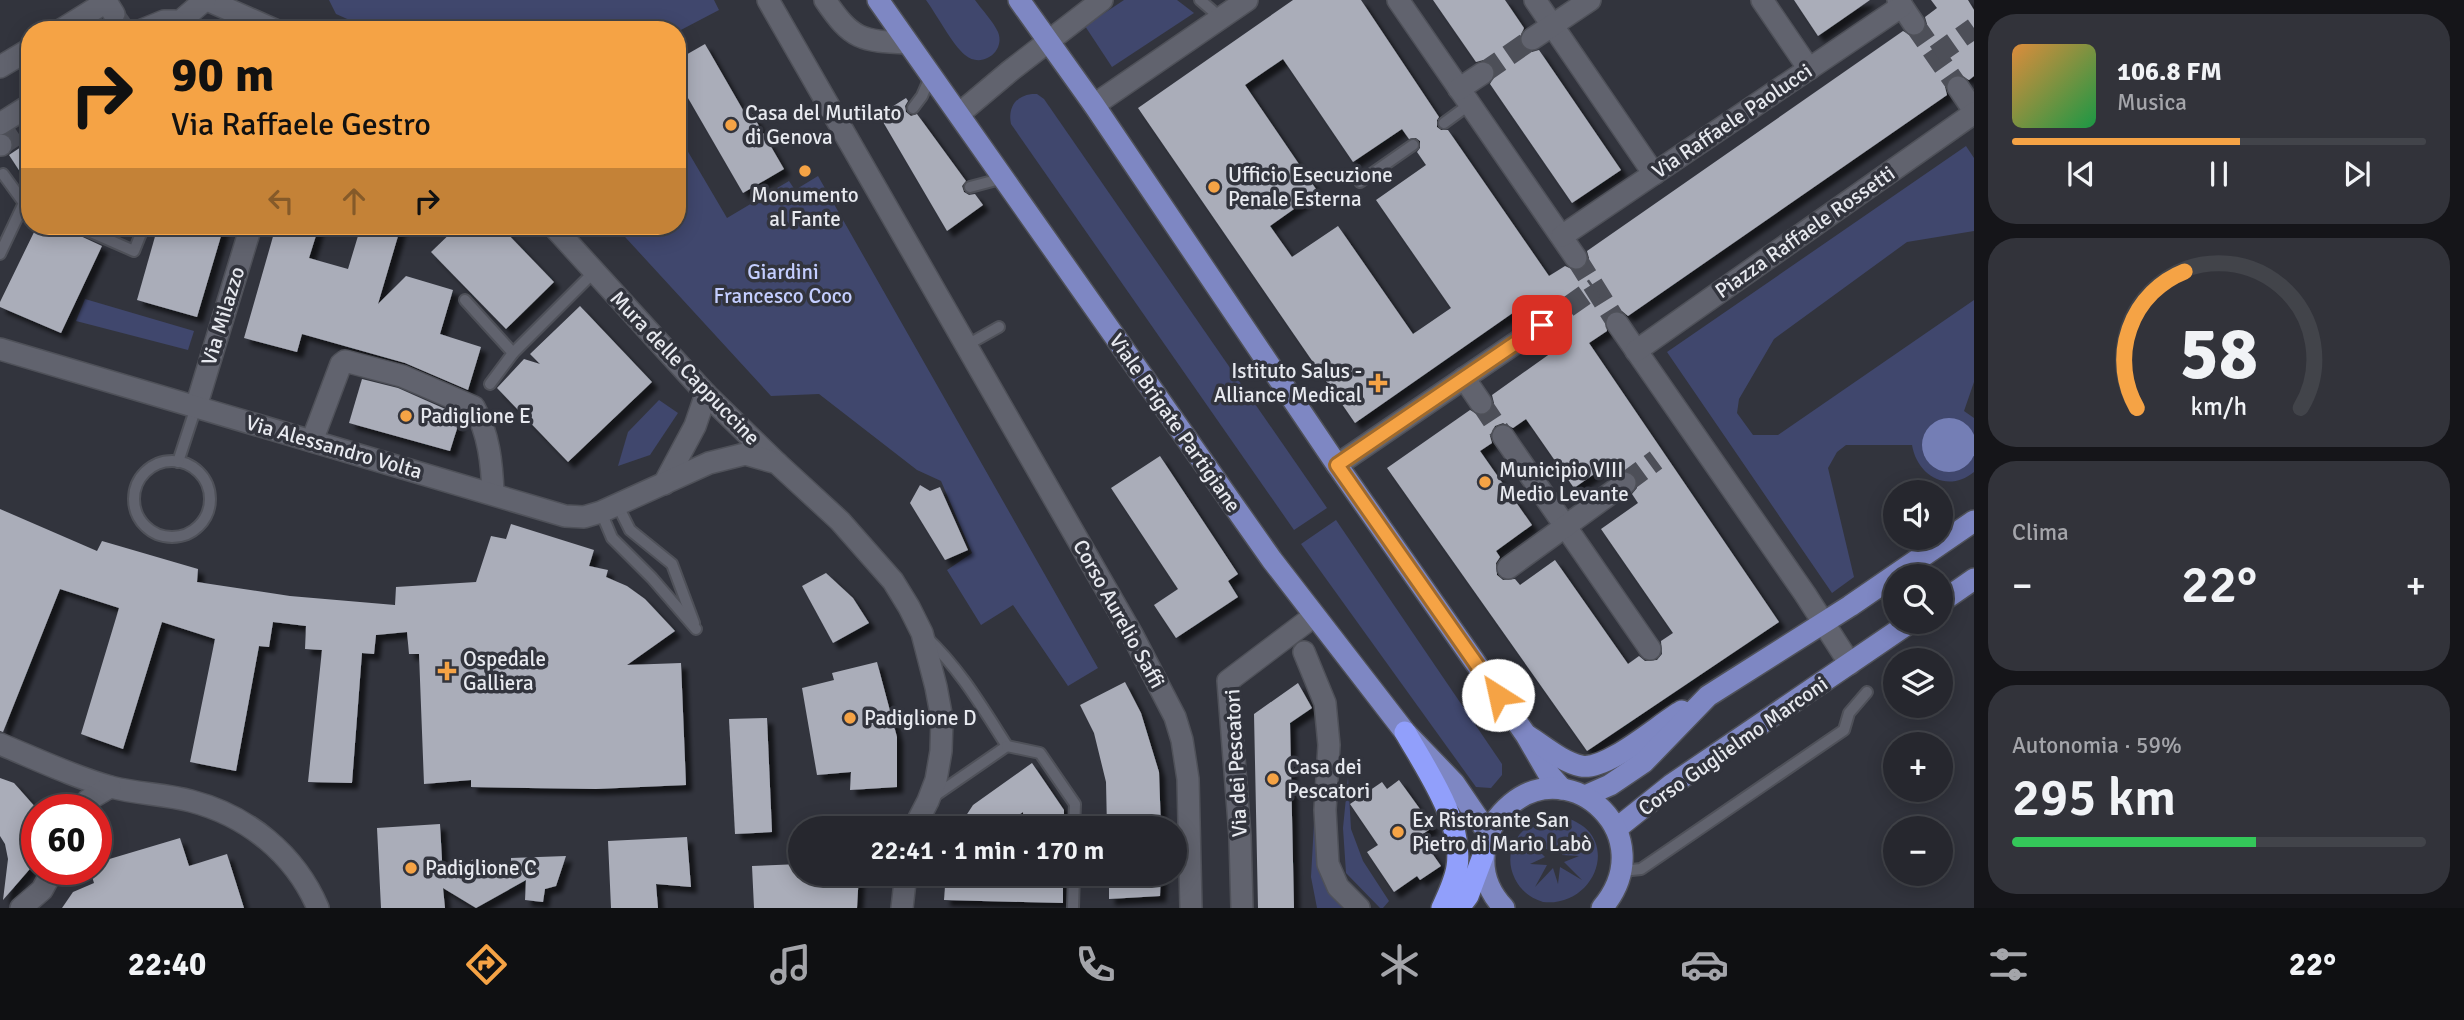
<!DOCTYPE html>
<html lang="it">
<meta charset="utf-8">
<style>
:root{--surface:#26272e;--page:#32333a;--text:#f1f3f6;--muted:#a4a5aa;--line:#42444a;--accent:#f5a345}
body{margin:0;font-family:Signika,sans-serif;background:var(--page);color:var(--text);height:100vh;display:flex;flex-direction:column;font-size:26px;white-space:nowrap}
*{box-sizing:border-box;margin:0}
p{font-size:23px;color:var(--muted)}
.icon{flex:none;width:38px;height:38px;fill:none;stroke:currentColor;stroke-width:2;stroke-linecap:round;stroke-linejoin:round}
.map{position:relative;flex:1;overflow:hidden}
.side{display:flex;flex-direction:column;gap:14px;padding:14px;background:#151519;width:490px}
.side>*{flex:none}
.guide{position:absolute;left:21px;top:21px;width:665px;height:214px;border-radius:28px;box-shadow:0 4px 18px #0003,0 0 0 2px var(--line);background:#f5a345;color:#111;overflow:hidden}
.fabs{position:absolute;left:1883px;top:480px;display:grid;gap:14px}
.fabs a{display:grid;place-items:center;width:70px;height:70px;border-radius:50%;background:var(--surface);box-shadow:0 4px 18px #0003,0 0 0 2px var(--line);font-size:35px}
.speed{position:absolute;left:21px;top:794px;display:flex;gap:14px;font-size:35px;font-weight:700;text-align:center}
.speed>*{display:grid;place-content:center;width:91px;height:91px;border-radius:50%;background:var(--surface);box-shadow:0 4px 18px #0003,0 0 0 2px var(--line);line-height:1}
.speed .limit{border:10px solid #d22;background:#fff;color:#111}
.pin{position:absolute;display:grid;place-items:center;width:60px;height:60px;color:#fff;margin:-30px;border-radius:14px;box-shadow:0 4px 10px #0006}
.me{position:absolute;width:77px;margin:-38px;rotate:325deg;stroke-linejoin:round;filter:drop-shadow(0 0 5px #0008)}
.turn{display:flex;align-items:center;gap:24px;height:147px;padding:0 35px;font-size:32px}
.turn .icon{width:91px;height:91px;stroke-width:2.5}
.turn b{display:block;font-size:49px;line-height:60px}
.lanes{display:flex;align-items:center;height:66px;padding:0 35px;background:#0003;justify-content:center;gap:35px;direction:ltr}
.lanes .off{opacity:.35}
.big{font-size:52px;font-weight:600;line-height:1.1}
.side .widget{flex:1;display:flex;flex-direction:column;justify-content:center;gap:10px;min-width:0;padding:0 24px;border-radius:28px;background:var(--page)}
.side .dial{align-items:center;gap:0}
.dial svg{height:182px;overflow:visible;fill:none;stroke:var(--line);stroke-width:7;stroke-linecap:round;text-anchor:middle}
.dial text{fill:var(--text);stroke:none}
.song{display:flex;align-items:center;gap:21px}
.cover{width:84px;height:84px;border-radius:10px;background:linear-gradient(135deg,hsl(30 70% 55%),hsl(140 70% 35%))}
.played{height:7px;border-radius:4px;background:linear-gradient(90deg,var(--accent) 55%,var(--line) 55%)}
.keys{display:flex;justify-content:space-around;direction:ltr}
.heat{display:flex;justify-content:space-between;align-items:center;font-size:38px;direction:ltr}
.charge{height:10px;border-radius:5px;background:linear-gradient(90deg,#34c759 59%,var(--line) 0)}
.trip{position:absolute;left:788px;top:816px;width:399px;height:70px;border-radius:35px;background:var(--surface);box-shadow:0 4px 18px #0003,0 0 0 2px var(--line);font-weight:600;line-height:70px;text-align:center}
.tabs{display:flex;height:112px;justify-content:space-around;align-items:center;background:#0f1012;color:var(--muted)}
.tabs .icon{width:49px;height:49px}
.tabs .selected{color:var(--accent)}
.tabs b{font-size:32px;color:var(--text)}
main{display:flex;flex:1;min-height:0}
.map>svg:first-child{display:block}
.green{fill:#40476d;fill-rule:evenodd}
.water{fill:#747eb5}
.building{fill:#aaadb9;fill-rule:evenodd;filter:url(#shadow)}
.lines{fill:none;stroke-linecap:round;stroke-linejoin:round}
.street-tunnel{stroke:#4d4f58;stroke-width:21;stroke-dasharray:21 10;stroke-linecap:butt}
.lane-casing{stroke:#4f5159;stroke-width:14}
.street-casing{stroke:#4f5159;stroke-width:24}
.secondary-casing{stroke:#4f5159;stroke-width:24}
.primary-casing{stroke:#4f5159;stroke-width:24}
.highway-casing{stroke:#4f5159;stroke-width:24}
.lane{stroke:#61636e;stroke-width:10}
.street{stroke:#61636e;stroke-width:21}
.secondary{stroke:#61636e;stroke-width:21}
.primary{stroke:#7e87c3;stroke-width:21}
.highway{stroke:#919ffb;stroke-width:21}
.route-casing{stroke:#9f6a2d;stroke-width:18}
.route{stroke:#f5a345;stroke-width:12}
.poi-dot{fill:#f5a345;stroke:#32343d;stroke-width:2.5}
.labels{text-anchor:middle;stroke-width:7;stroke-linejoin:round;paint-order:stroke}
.poi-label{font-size:21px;fill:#e7e9ef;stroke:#32343d;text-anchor:start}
.street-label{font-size:21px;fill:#e7e9ef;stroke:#32343d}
.park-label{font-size:21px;fill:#c4ceff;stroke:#32343d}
</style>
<main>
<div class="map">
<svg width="1974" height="908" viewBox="0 0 1974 908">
<defs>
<filter id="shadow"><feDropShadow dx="6" dy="6" stdDeviation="2" flood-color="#0009"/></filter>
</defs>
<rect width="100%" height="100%" fill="#32343d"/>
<!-- green -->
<g class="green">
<polygon points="329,0 714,0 719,10 677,32 677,30 372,30 336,14"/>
<path d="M926 0H975C982 10 993 21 998 32 1006 52 981 69 965 55 952 44 937 15 926 0Z"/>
<polygon points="1124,0 1177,0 1194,13 1112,67 1085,26"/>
<path d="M1037 94 1044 99 1327 508 1294 530 1011 124C1007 105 1019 93 1037 94Z"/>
<polygon points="677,133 727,218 789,181 795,190 818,176 1098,668 1068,686 1013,605 981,625 947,570 972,553 941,481 917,470 819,394 771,396 615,226 677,226"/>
<path d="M1966 146 1974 158V231L1907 242 1774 339 1739 399 1737 413 1753 435H1778L1974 300V382L1964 411 1974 418V472C1947 494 1917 475 1912 445H1846L1837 452 1828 468 1854 577 1832 593 1667 352Z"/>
<polygon points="85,299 194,331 188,350 76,321"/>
<polygon points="659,400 678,413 650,455 618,466 628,432"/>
<polygon points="1336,520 1502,764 1502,775 1491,788 1476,787 1301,544"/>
<polygon points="1348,777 1351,829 1363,861 1389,901 1383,908 1380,908 1346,873 1343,828"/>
<polygon points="1315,805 1324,884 1344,908 1317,908 1311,877"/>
<path d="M1552 815C1627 824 1600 908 1543 902 1531 898 1521 891 1515 879 1500 848 1523 822 1552 815ZM1574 831 1562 855 1579 856 1564 862 1582 880 1560 867 1558 884 1553 868 1535 887 1547 865 1530 864 1545 857 1527 839 1550 851 1551 835 1556 850Z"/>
</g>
<!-- water -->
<circle class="water" cx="1949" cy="445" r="27"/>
<!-- building -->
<g class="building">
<path d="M1293 0H1361L1439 117 1437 120V127L1441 130H1448L1549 276 1565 266 1576 271 1584 268 1589 258 1587 251 1903 31 1914 37 1922 34 1927 24 1925 17 1937 8 1931 0H1968L1974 10V76L1969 80 1958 74 1950 77 1945 87 1947 95 1628 316 1622 311 1610 312 1605 318 1607 331 1589 343 1779 622 1587 751 1387 468 1470 410 1481 416 1489 413 1494 403 1492 395 1558 348 1550 336 1555 325 1552 317 1542 312 1535 314 1527 303 1355 423 1138 108ZM1283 59 1353 162 1402 129 1409 139 1416 138 1420 141V148L1417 152 1426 165 1376 200 1451 308 1413 334 1338 226 1292 257 1270 226 1318 192 1245 85ZM1526 419 1574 488 1610 463 1617 473 1630 471 1636 476 1637 488 1632 494 1638 503 1601 529 1673 633 1661 641 1662 654 1657 660 1645 661 1639 656 1628 664 1555 560 1520 585 1515 579 1503 580 1497 575 1496 563 1500 557 1496 551 1532 525 1480 451 1492 443 1490 436 1495 426 1503 423 1513 428Z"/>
<polygon points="1433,0 1505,0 1524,28 1519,39 1522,47 1532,52 1539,50 1621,170 1572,203 1490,84 1496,73 1493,65 1483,60 1476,62"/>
<polygon points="1794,0 1870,0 1818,36"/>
<polygon points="705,44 743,110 748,107 784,169 743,193 677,79 677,60"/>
<polygon points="906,98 908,101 905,106 906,112 911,116 917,114 966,181 962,186 964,192 969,195 975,194 983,205 947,231 879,115"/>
<polygon points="30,141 30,187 9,155"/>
<polygon points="37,226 69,226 74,233 102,246 61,333 0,307 0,302"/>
<polygon points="158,226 224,226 197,317 137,300"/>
<polygon points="276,226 319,226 309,258 348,269 361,226 401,226 378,304 406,276 453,290 440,334 481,347 468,390 405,363 302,334 297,352 244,338"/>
<polygon points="458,226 500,226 554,282 506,329 431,252"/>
<polygon points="580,306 652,382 568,462 497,388 524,359 540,364 530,354"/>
<polygon points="362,379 398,388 461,416 450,451 349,423"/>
<polygon points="1160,456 1238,574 1228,581 1238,597 1176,638 1154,605 1178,589 1111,488"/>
<polygon points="920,485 930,491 940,487 968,550 945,560 910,503"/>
<polygon points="0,509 97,551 102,541 198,569 197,582 290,596 395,605 396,587 476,582 491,536 506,539 511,524 594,550 589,566 608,570 606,577 627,586 645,599 675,631 627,665 681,663 686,785 596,789 471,787 471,780 424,784 419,654 409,654 407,632 376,635 374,654 362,653 352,783 308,782 322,650 305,649 306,626 273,622 269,647 259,646 236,771 190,762 215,639 162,622 123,749 81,734 119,608 60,589 3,732 0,731"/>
<polygon points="826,573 853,598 869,623 833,643 802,586"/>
<polygon points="877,662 897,737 897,787 850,790 851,772 817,775 802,688 834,680 832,673"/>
<polygon points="1125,682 1141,713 1159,772 1161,828 1107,828 1106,782 1094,733 1080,705"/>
<polygon points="1298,683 1312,708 1290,723 1294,908 1258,908 1254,714"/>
<polygon points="767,718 772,832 735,834 729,719"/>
<polygon points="1032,763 1064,810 1064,828 1024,828 1023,812 1000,828 958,828 973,805"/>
<polygon points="0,778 14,783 37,809 37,853 35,863 3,900 8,859 5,844 0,836"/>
<polygon points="1399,780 1433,827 1420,836 1441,866 1420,880 1417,876 1394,892 1367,852 1378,845 1350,804 1382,782 1387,789"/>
<polygon points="440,824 443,878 477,857 511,878 511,858 566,856 556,886 545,889 543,902 525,900 526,880 476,908 443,888 445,908 381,908 377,828"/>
<polygon points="687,837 691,887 656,884 658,908 611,908 608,841"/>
<polygon points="180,838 189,866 227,854 244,908 62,908 73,892 94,883 90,870 96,870 96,863"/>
<polygon points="800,864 800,873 859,873 857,908 754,908 752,866"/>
<polygon points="946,873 1063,873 1063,903 944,900"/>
<polygon points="1109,873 1161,873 1160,896 1109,899"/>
</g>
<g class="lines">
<!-- street-tunnel -->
<g class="street-tunnel">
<polyline points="114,14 125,30"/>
<polyline points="1914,24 1958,87"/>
<polyline points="1936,55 1974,28"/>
<polyline points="1483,73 1532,39"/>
<polyline points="1,145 30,126"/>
<polyline points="1576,258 1617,323"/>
<polyline points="1542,325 1595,288"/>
<polyline points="1481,403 1503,436"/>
<polyline points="1625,483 1656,460"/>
</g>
<defs>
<g id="lane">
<polyline points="1200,0 1221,18"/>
<polyline points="913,108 922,96 931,75"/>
<polyline points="1444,123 1470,104"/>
<polyline points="3,174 24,203"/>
<polyline points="1360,182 1413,145"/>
<polyline points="970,187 1004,178"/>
<polyline points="77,226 134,251 144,226"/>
<polyline points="0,254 24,203 30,205"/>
<polyline points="465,300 513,353"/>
<polyline points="967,345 999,327"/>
<polyline points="490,384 513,353 594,272"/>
<circle cx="172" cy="499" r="38"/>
<polyline points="178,462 196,407"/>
<polyline points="618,506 630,530 672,564 694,623"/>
<polyline points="601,512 612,538 652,578 696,629"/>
<path d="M926 637C960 669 982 707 1007 746L933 797"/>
<polyline points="1007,746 1040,753 1075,804 1074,828"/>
<polyline points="1622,871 1641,869 1844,730 1849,713 1867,692"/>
<polyline points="1073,908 1074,873"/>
</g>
<g id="street">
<polyline points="207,0 275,30"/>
<path d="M825 0C852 40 861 41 908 43"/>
<polyline points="1398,0 1576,258"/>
<polyline points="1535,0 1654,174"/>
<polyline points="1762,0 1809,69"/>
<polyline points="1898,0 1914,24"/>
<polyline points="186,29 184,18 205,0"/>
<polyline points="61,30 101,5 109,6 114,14"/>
<polyline points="142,30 164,21 175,21 186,30"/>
<polyline points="1532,39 1590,0"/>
<polyline points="0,67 30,49"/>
<polyline points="1958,87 1974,111"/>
<polyline points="1459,89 1483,73"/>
<polyline points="1094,105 1247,0"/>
<polyline points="959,114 1010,71 1102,0"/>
<polyline points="0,124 30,105"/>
<polyline points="0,145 1,145"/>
<polyline points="553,226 706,394 777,463"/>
<polyline points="1562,236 1902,6"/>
<polyline points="1617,323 1805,594 1850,664"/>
<polyline points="1636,351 1974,113"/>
<polyline points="1464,378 1481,403"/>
<polyline points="196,407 251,226"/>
<polyline points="1503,436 1650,649"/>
<path d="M312 441 341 364 345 361 402 376 474 407C489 434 492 464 493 494"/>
<polyline points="1337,465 1542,325"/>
<polyline points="664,484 695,426 706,394"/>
<polyline points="1508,568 1625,483"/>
<polyline points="1304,652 1325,703 1329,745 1325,810 1328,864 1338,887 1359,908"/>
<path d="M0 744C34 758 76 778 111 787 137 794 165 794 191 801 248 816 295 854 318 908"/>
<polyline points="82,810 88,800 110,787"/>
<polyline points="21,908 42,890 53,870"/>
<polyline points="1242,908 1240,836 1228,681 1314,616"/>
</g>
<g id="secondary">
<polyline points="768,0 1133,636 1175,717 1182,740 1188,779 1191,908"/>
<polyline points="0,349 565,516 584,517 601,512 709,463 745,454 777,463 840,521 893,581 909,607 922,633 936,687 942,719 941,751 936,780 928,801 914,828"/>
<polyline points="902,908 906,873"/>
</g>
<g id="primary">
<polyline points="878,0 1272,560 1405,732 1454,783 1488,833"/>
<polyline points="1019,0 1094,105 1337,465 1526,735 1548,773 1562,789"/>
<polyline points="1941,602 1974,579"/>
<path d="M1528 736C1544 746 1562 762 1581 766 1607 771 1659 724 1682 711"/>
<polyline points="1585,796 1610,785 1644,762 1708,696 1850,606 1974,521"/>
<polyline points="1616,829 1671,785 1912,621"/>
<path d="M1504 908C1487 890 1480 868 1486 844 1489 827 1498 815 1511 804 1572 753 1663 836 1602 908"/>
</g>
<g id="highway">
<path d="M1405 732C1426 769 1464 823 1457 867 1455 881 1448 895 1442 908"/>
<polyline points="1459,908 1468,896 1483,856"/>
</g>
</defs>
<!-- lane casing -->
<use href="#lane" class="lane-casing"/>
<!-- street casing -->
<use href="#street" class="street-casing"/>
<!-- secondary casing -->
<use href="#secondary" class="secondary-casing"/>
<!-- primary casing -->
<use href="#primary" class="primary-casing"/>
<!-- highway casing -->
<use href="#highway" class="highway-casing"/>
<!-- lane -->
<use href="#lane" class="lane"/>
<!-- street -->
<use href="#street" class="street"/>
<!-- secondary -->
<use href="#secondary" class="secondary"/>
<!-- primary -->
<use href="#primary" class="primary"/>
<!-- highway -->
<use href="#highway" class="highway"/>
</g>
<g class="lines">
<defs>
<polyline id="route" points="1498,695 1337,465 1542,325"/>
</defs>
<!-- route casing -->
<use href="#route" class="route-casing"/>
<!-- route -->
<use href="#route" class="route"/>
</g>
<!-- markers -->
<g class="poi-dot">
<circle cx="731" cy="125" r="7"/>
<circle cx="805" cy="171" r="7"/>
<circle cx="1214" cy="187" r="7"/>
<path d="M1374.5 372.5h7v7h7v7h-7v7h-7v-7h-7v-7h7z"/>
<circle cx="406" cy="416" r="7"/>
<circle cx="1485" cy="482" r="7"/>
<path d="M443.5 660.5h7v7h7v7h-7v7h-7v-7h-7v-7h7z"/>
<circle cx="850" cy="718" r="7"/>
<circle cx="1273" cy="779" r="7"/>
<circle cx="1398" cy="832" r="7"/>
<circle cx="411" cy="868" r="7"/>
</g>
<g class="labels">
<!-- poi labels -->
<g class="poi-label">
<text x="745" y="120">Casa del Mutilato<tspan x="745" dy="24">di Genova</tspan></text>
<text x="1228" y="182">Ufficio Esecuzione<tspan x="1228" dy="24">Penale Esterna</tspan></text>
<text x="805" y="202" text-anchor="middle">Monumento<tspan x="805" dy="24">al Fante</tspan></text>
<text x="1362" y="378" text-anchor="end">Istituto Salus -<tspan x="1362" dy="24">Alliance Medical</tspan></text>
<text x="420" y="423">Padiglione E</text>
<text x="1499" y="477">Municipio VIII<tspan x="1499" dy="24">Medio Levante</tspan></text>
<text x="463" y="666">Ospedale<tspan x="463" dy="24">Galliera</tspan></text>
<text x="864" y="725">Padiglione D</text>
<text x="1287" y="774">Casa dei<tspan x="1287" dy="24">Pescatori</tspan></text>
<text x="1412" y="827">Ex Ristorante San<tspan x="1412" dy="24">Pietro di Mario Labò</tspan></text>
<text x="425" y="875">Padiglione C</text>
</g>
<!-- street labels -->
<g class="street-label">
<text transform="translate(1732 121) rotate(-34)" y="7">Via Raffaele Paolucci</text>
<text transform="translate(1805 232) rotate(-35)" y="7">Piazza Raffaele Rossetti</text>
<text transform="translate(223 316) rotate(-73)" y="7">Via Milazzo</text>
<text transform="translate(685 368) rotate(46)" y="7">Mura delle Cappuccine</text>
<text transform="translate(1175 423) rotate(55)" y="7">Viale Brigate Partigiane</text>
<text transform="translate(334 447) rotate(16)" y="7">Via Alessandro Volta</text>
<text transform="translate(1119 614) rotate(61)" y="7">Corso Aurelio Saffi</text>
<text transform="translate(1733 746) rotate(-35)" y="7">Corso Guglielmo Marconi</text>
<text transform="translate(1236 763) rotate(-93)" y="7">Via dei Pescatori</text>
</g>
<!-- park labels -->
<g class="park-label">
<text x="783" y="279">Giardini<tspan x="783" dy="24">Francesco Coco</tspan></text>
</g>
</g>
</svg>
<div class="fabs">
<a><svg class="icon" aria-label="sound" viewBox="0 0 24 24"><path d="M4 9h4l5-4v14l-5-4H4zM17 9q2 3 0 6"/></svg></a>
<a><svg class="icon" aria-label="search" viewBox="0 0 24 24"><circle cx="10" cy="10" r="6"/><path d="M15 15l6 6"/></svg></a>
<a><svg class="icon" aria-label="layers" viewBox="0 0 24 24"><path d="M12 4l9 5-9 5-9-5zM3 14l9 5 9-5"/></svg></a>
<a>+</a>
<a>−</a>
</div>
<div class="speed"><div class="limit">60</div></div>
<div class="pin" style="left:1542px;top:325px;background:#d93025"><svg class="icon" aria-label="arrive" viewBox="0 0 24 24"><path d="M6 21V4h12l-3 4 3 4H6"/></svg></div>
<svg class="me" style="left:1498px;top:695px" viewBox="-20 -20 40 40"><circle r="19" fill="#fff"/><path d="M0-13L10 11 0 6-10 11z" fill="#f5a345"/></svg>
<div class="trip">22:41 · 1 min · 170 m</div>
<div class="guide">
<div class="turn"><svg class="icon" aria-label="right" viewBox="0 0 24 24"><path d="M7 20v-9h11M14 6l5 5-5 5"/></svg><div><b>90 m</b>Via Raffaele Gestro</div></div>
<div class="lanes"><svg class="icon off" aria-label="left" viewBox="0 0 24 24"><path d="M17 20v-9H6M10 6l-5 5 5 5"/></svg><svg class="icon off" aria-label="ahead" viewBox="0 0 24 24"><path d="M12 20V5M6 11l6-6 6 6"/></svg><svg class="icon" aria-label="right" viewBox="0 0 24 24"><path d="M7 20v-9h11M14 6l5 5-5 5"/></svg></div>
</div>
</div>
<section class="side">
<div class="widget">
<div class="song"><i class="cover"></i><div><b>106.8 FM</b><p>Musica</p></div></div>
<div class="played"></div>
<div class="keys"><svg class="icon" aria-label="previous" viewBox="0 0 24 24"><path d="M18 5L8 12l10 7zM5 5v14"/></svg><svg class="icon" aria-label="pause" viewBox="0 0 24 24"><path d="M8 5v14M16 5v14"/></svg><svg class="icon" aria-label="next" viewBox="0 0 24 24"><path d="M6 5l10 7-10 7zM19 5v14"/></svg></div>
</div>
<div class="widget dial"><svg viewBox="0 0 100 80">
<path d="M14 69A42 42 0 1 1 86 69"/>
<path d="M14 69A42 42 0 0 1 35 9" stroke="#f5a345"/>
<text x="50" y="56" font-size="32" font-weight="700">58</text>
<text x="50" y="72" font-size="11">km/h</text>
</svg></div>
<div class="widget"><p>Clima</p>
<div class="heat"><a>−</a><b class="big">22°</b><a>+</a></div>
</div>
<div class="widget"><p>Autonomia · 59%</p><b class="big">295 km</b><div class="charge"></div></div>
</section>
</main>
<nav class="tabs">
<b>22:40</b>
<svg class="icon selected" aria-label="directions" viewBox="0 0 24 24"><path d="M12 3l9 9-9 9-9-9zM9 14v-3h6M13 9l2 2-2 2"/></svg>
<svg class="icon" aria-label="music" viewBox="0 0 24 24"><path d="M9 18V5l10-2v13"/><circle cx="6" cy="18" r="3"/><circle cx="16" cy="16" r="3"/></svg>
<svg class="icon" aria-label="phone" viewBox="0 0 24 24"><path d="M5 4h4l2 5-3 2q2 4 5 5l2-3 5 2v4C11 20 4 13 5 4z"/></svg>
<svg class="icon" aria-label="climate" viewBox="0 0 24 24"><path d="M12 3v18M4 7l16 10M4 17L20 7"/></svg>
<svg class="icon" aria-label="car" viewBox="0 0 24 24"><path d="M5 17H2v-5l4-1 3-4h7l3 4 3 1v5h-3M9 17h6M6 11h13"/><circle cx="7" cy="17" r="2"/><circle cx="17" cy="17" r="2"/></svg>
<svg class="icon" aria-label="filters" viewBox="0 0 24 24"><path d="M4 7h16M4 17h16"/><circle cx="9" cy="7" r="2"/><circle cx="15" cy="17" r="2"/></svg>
<b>22°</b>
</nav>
